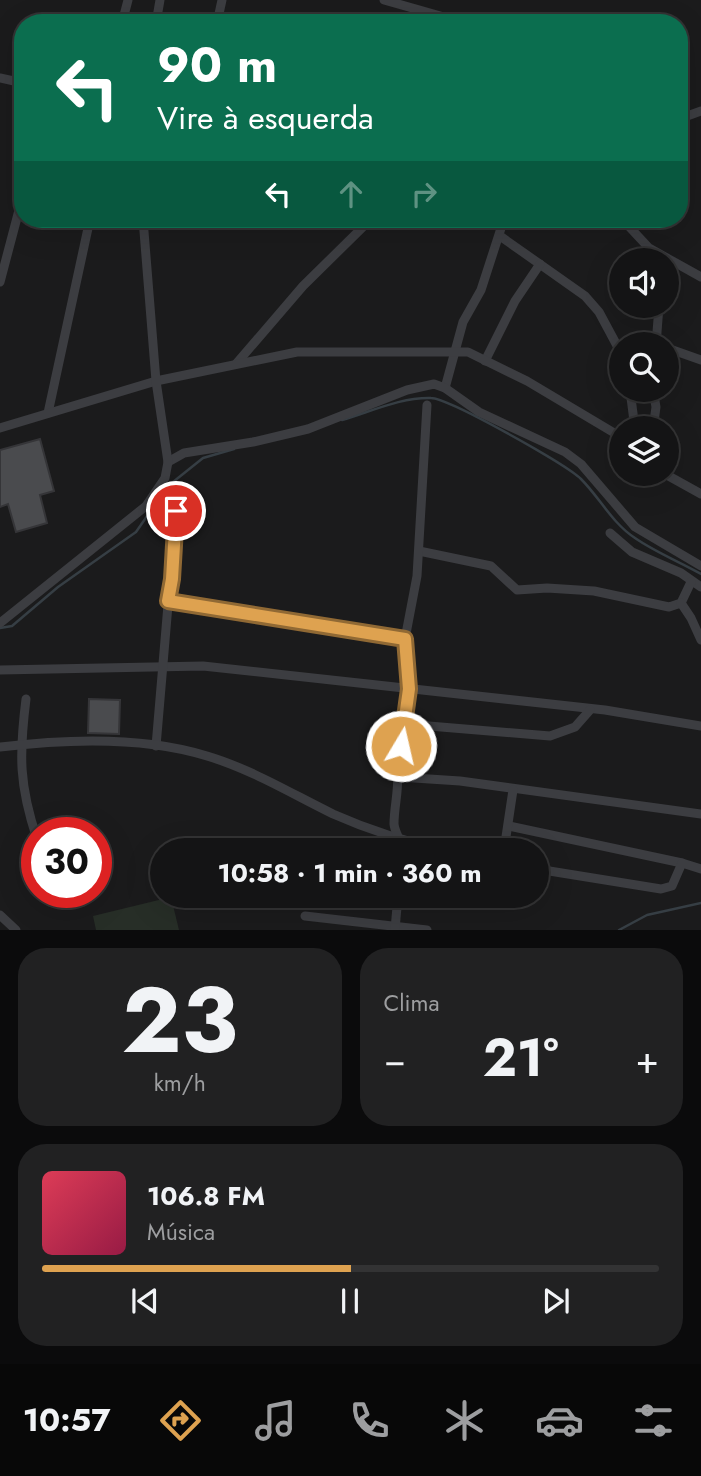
<!DOCTYPE html>
<html lang="pt">
<meta charset="utf-8">
<style>
:root{--surface:#141415;--page:#212122;--text:#f1f3f6;--muted:#9d9ea0;--line:#333334;--accent:#dea250}
body{margin:0;font-family:Jost,sans-serif;background:var(--page);color:var(--text);height:100vh;display:flex;flex-direction:column;font-size:26px;white-space:nowrap}
*{box-sizing:border-box;margin:0}
p{font-size:23px;color:var(--muted)}
.icon{flex:none;width:38px;height:38px;fill:none;stroke:currentColor;stroke-width:2;stroke-linecap:round;stroke-linejoin:round}
.map{position:relative;height:930px;overflow:hidden}
.side{display:flex;flex-direction:column;gap:18px;padding:18px;background:#0b0b0c;flex:1}
.side>*{flex:none}
.guide{position:absolute;left:14px;top:14px;width:674px;height:214px;border-radius:28px;box-shadow:0 7px 28px #0002,0 0 0 2px var(--line);background:#0b6e4f;color:#fff;overflow:hidden}
.fabs{position:absolute;left:609px;top:248px;display:grid;gap:14px}
.fabs a{display:grid;place-items:center;width:70px;height:70px;border-radius:50%;background:var(--surface);box-shadow:0 7px 28px #0002,0 0 0 2px var(--line);font-size:35px}
.speed{position:absolute;left:21px;top:817px;display:flex;gap:14px;font-size:35px;font-weight:700;text-align:center}
.speed>*{display:grid;place-content:center;width:91px;height:91px;border-radius:50%;background:var(--surface);box-shadow:0 7px 28px #0002,0 0 0 2px var(--line);line-height:1}
.speed .limit{border:10px solid #d22;background:#fff;color:#111}
.pin{position:absolute;display:grid;place-items:center;width:60px;height:60px;color:#fff;margin:-30px;border:4px solid #fff;border-radius:50%;box-shadow:0 2px 7px #0007}
.me{position:absolute;width:77px;margin:-38px;rotate:9deg;stroke-linejoin:round;filter:drop-shadow(0 0 5px #0008)}
.turn{display:flex;align-items:center;gap:24px;height:147px;padding:0 28px;font-size:32px}
.turn .icon{width:91px;height:91px;stroke-width:2.5}
.turn b{display:block;font-size:49px;line-height:60px}
.lanes{display:flex;align-items:center;height:66px;padding:0 28px;background:#0003;justify-content:center;gap:35px;direction:ltr}
.lanes .off{opacity:.35}
.big{font-size:52px;font-weight:700;line-height:1.1}
.side .card{flex:1;display:flex;flex-direction:column;justify-content:center;gap:10px;min-width:0;padding:0 24px;border-radius:28px;background:var(--page)}
.side .dial{align-items:center;gap:0}
.dial b{font-size:91px;line-height:1}
.song{display:flex;align-items:center;gap:21px}
.cover{width:84px;height:84px;border-radius:10px;background:linear-gradient(135deg,hsl(350 70% 55%),hsl(340 70% 35%))}
.played{height:7px;border-radius:4px;background:linear-gradient(90deg,var(--accent) 50%,var(--line) 50%)}
.keys{display:flex;justify-content:space-around;direction:ltr}
.heat{display:flex;justify-content:space-between;align-items:center;font-size:38px;direction:ltr}
.side .tiles{flex:1;display:grid;gap:18px;grid-template-columns:1fr 1fr}
.card:last-child{grid-column:span 2}
.trip{position:absolute;left:150px;top:838px;width:399px;height:70px;border-radius:35px;background:var(--surface);box-shadow:0 7px 28px #0002,0 0 0 2px var(--line);font-weight:700;line-height:70px;text-align:center}
.tab-bar{display:flex;height:112px;justify-content:space-around;align-items:center;background:#080808;color:var(--muted)}
.tab-bar .icon{width:49px;height:49px}
.tab-bar .on{color:var(--accent)}
.tab-bar b{font-size:32px;color:var(--text)}
.map>svg:first-child{display:block}
.green{fill:#272e27}
.lines{fill:none;stroke-linecap:round;stroke-linejoin:round}
.stream{stroke:#363e44;stroke-width:2.5}
.building{fill:#4a4b4e;stroke:#353538;stroke-width:2}
.street{stroke:#3c3d41;stroke-width:9}
.route-casing{stroke:#906934;stroke-width:18}
.route{stroke:#dea250;stroke-width:12}
</style>
<div class="map">
<svg width="701" height="930" viewBox="0 0 701 930">
<rect width="100%" height="100%" fill="#1b1b1c"/>
<!-- green -->
<polygon class="green" points="171,897 179,930 96,930 93,916"/>
<g class="lines">
<!-- stream -->
<g class="stream">
<path d="M342 420C370 412 401 397 431 398 448 398 566 464 581 479 600 498 612 523 635 538 655 552 680 562 701 574"/>
<polyline points="0,628 12,626 58,587 136,532 168,486 203,458 234,449"/>
<polyline points="619,930 647,915 701,903"/>
</g>
</g>
<!-- building -->
<g class="building">
<polygon points="40,439 54,491 40,495 47,523 16,532 8,504 0,507 0,450"/>
<polygon points="89,699 120,700 119,734 88,733"/>
</g>
<g class="lines">
<!-- street -->
<g class="street">
<polyline points="384,0 465,23"/>
<polyline points="122,23 128,0"/>
<polyline points="156,23 160,0"/>
<polyline points="217,23 222,0"/>
<polyline points="603,23 606,17"/>
<polyline points="0,78 23,83"/>
<polyline points="679,119 701,111"/>
<polyline points="622,219 649,248 701,277"/>
<polyline points="500,236 585,296 599,312 621,353"/>
<polyline points="667,277 671,263"/>
<polyline points="0,282 23,195"/>
<polyline points="656,345 659,306"/>
<polyline points="667,348 701,360"/>
<polyline points="485,361 515,301 540,264"/>
<polyline points="236,364 303,286 371,219"/>
<polyline points="445,388 463,322 481,290 504,219"/>
<polyline points="630,390 635,429"/>
<polyline points="653,390 656,407 653,429"/>
<polyline points="48,413 90,219"/>
<polyline points="0,428 156,381 297,352 468,352 527,381 621,437"/>
<polyline points="168,462 184,453 253,442 308,429 407,390 434,384 445,388 479,412 565,452 581,464 635,527 701,566"/>
<polyline points="665,474 701,494"/>
<polyline points="610,533 632,552 681,573 701,587"/>
<polyline points="419,551 491,566 517,590 547,588 594,591 669,607 681,603 691,582"/>
<polyline points="168,601 405,639"/>
<polyline points="681,603 691,618 701,640"/>
<polyline points="0,623 146,506 165,478 168,462 156,381 143,219"/>
<polyline points="0,670 203,666 605,710 701,726"/>
<path d="M26 699C19 755 19 785 37 839"/>
<polyline points="405,724 550,736 575,727 590,710"/>
<polyline points="156,746 176,511"/>
<path d="M0 747C66 739 143 736 207 756 251 769 292 794 333 814 369 830 407 842 445 850"/>
<polyline points="399,777 460,781 701,814"/>
<polyline points="509,826 682,863"/>
<polyline points="176,844 211,850"/>
<path d="M401 850C402 840 395 834 394 824 394 805 400 787 397 768L409 689 405 639 417 576 427 405"/>
<polyline points="504,850 513,790"/>
<polyline points="537,869 661,889 672,886 682,863 701,869"/>
<polyline points="0,915 16,930"/>
<polyline points="305,916 427,930"/>
<polyline points="395,929 398,896"/>
</g>
</g>
<g class="lines">
<defs>
<polyline id="route" points="176,511 172,579 168,601 405,639 409,689 401,746"/>
</defs>
<!-- route casing -->
<use href="#route" class="route-casing"/>
<!-- route -->
<use href="#route" class="route"/>
</g>
</svg>
<div class="fabs">
<a><svg class="icon" aria-label="sound" viewBox="0 0 24 24"><path d="M4 9h4l5-4v14l-5-4H4zM17 9q2 3 0 6"/></svg></a>
<a><svg class="icon" aria-label="search" viewBox="0 0 24 24"><circle cx="10" cy="10" r="6"/><path d="M15 15l6 6"/></svg></a>
<a><svg class="icon" aria-label="layers" viewBox="0 0 24 24"><path d="M12 4l9 5-9 5-9-5zM3 14l9 5 9-5"/></svg></a>
</div>
<div class="speed"><div class="limit">30</div></div>
<div class="pin" style="left:176px;top:511px;background:#d93025"><svg class="icon" aria-label="arrive" viewBox="0 0 24 24"><path d="M6 21V4h12l-3 4 3 4H6"/></svg></div>
<svg class="me" style="left:401px;top:746px" viewBox="-20 -20 40 40"><circle r="17" fill="#dea250" stroke="#fff" stroke-width="3"/><path d="M0-11L8 9 0 5-8 9z" fill="#fff"/></svg>
<div class="trip">10:58 · 1 min · 360 m</div>
<div class="guide">
<div class="turn"><svg class="icon" aria-label="left" viewBox="0 0 24 24"><path d="M17 20v-9H6M10 6l-5 5 5 5"/></svg><div><b>90 m</b>Vire à esquerda</div></div>
<div class="lanes"><svg class="icon" aria-label="left" viewBox="0 0 24 24"><path d="M17 20v-9H6M10 6l-5 5 5 5"/></svg><svg class="icon off" aria-label="ahead" viewBox="0 0 24 24"><path d="M12 20V5M6 11l6-6 6 6"/></svg><svg class="icon off" aria-label="right" viewBox="0 0 24 24"><path d="M7 20v-9h11M14 6l5 5-5 5"/></svg></div>
</div>
</div>
<section class="side">
<div class="tiles">
<div class="card dial"><b>23</b><p>km/h</p></div>
<div class="card"><p>Clima</p>
<div class="heat"><a>−</a><b class="big">21°</b><a>+</a></div>
</div>
<div class="card">
<div class="song"><i class="cover"></i><div><b>106.8 FM</b><p>Música</p></div></div>
<div class="played"></div>
<div class="keys"><svg class="icon" aria-label="previous" viewBox="0 0 24 24"><path d="M18 5L8 12l10 7zM5 5v14"/></svg><svg class="icon" aria-label="pause" viewBox="0 0 24 24"><path d="M8 5v14M16 5v14"/></svg><svg class="icon" aria-label="next" viewBox="0 0 24 24"><path d="M6 5l10 7-10 7zM19 5v14"/></svg></div>
</div>
</div>
</section>
<nav class="tab-bar">
<b>10:57</b>
<svg class="icon on" aria-label="directions" viewBox="0 0 24 24"><path d="M12 3l9 9-9 9-9-9zM9 14v-3h6M13 9l2 2-2 2"/></svg>
<svg class="icon" aria-label="music" viewBox="0 0 24 24"><path d="M9 18V5l10-2v13"/><circle cx="6" cy="18" r="3"/><circle cx="16" cy="16" r="3"/></svg>
<svg class="icon" aria-label="phone" viewBox="0 0 24 24"><path d="M5 4h4l2 5-3 2q2 4 5 5l2-3 5 2v4C11 20 4 13 5 4z"/></svg>
<svg class="icon" aria-label="climate" viewBox="0 0 24 24"><path d="M12 3v18M4 7l16 10M4 17L20 7"/></svg>
<svg class="icon" aria-label="car" viewBox="0 0 24 24"><path d="M5 17H2v-5l4-1 3-4h7l3 4 3 1v5h-3M9 17h6M6 11h13"/><circle cx="7" cy="17" r="2"/><circle cx="17" cy="17" r="2"/></svg>
<svg class="icon" aria-label="filters" viewBox="0 0 24 24"><path d="M4 7h16M4 17h16"/><circle cx="9" cy="7" r="2"/><circle cx="15" cy="17" r="2"/></svg>
</nav>
